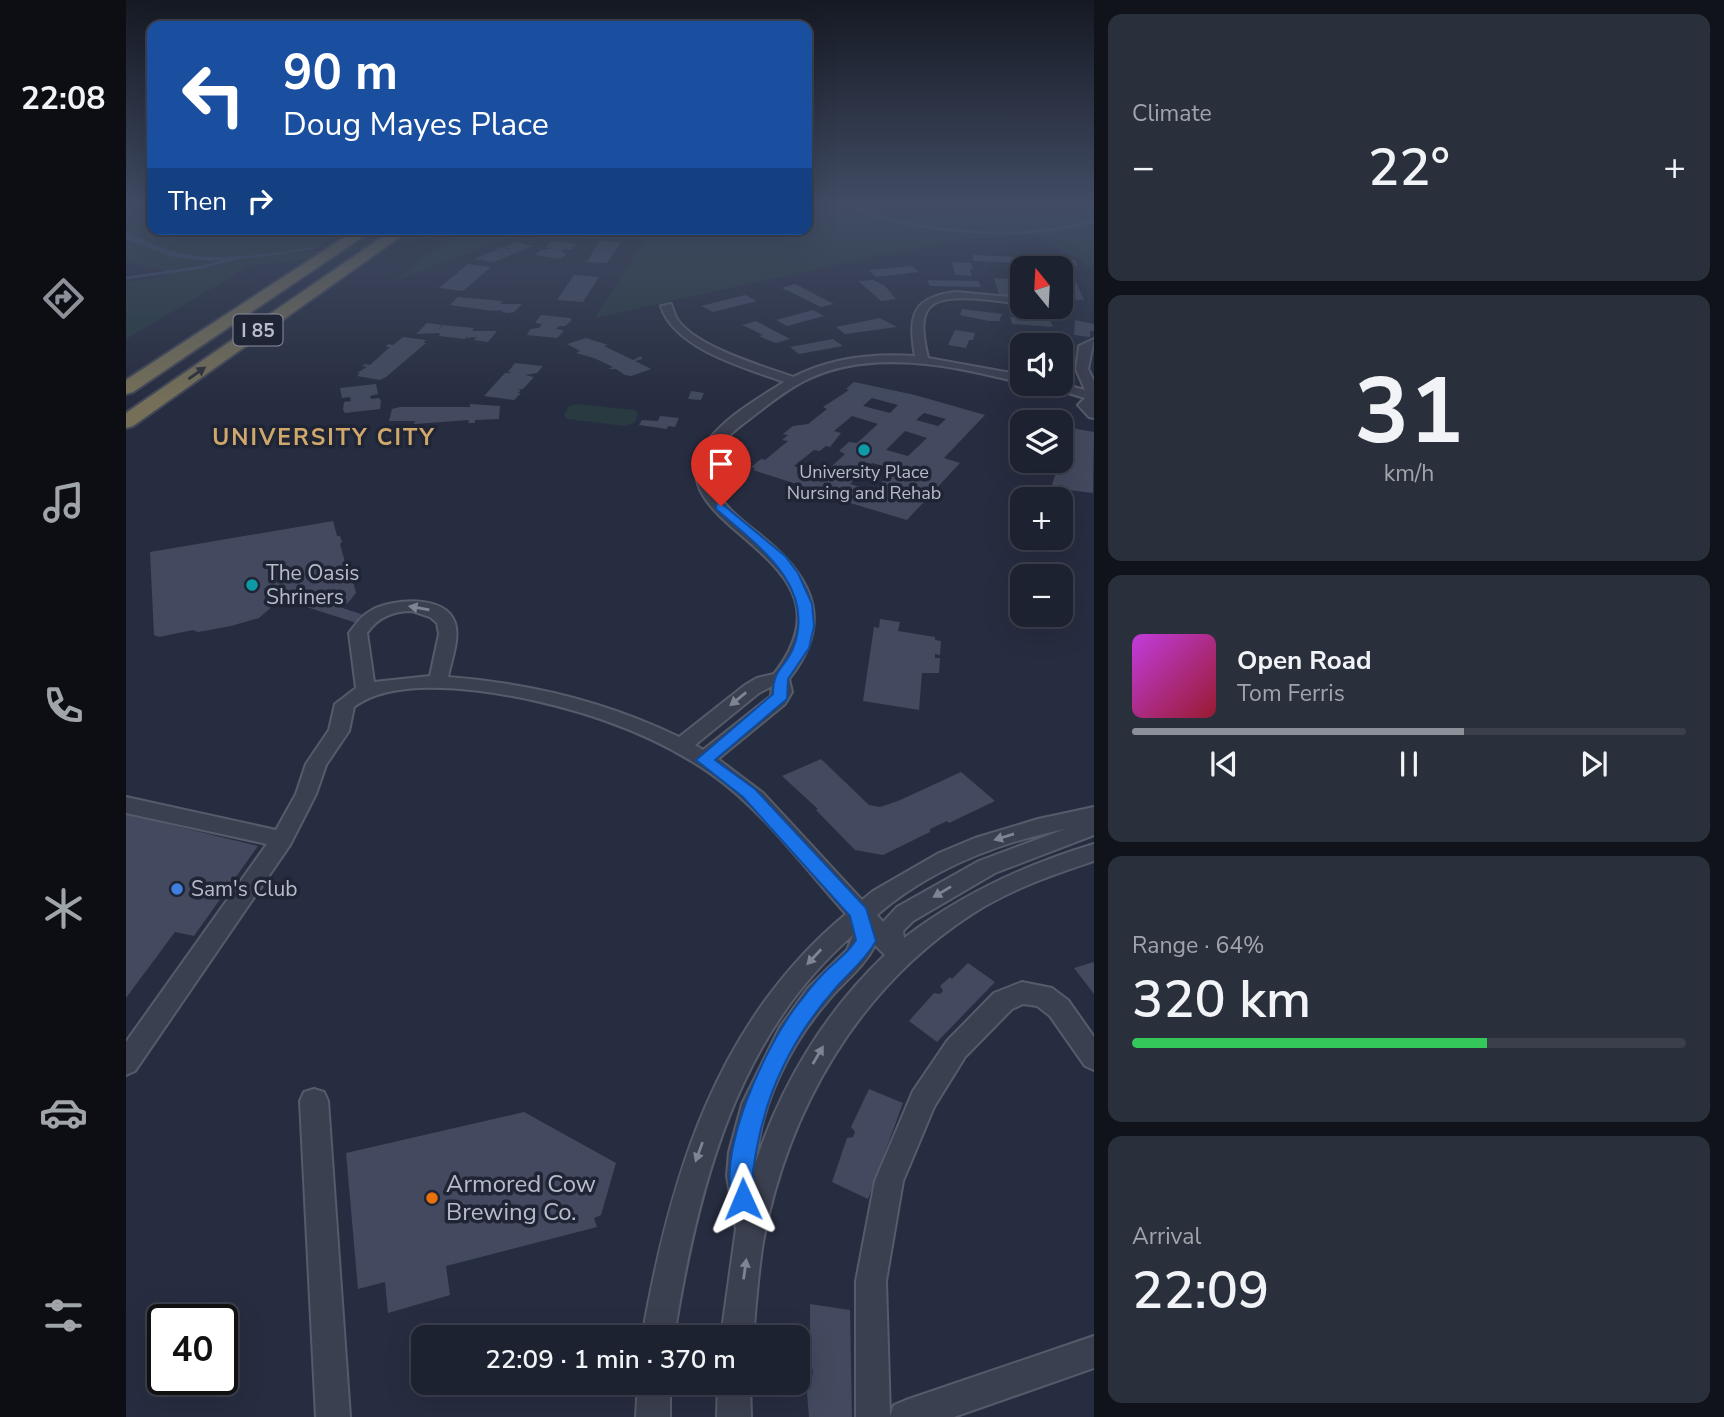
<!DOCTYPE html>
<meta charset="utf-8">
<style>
:root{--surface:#1d2230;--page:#2a2f3c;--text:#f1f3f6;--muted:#a0a4ab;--line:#3b3f4c;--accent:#8c9099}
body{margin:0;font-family:"Nunito Sans",sans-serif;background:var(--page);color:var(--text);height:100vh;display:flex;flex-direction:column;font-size:26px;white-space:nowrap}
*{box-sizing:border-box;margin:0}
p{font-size:23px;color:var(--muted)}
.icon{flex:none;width:38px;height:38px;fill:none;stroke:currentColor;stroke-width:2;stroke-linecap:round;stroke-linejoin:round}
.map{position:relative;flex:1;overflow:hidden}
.sheet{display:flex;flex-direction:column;gap:14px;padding:14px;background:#10131a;width:630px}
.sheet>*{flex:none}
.guide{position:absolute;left:21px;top:21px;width:665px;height:214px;border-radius:14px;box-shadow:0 7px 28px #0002,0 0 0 2px var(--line);background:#1a4fa0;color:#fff;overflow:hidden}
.needle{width:46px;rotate:342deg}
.fabs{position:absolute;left:884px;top:256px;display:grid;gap:14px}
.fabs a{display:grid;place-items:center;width:63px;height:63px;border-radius:14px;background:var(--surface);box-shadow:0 7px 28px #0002,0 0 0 2px var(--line);font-size:35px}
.speed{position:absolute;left:21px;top:1304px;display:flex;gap:14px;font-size:35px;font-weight:700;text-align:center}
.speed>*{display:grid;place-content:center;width:91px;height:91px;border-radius:50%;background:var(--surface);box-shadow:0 7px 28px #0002,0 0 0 2px var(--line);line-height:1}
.speed .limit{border:4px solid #111;border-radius:10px;background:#fff;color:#111}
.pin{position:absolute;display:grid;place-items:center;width:60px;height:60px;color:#fff;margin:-72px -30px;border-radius:50% 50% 50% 0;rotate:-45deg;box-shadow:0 0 7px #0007}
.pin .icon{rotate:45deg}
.me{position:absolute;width:77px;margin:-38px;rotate:359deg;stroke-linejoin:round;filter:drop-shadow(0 0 5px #0008)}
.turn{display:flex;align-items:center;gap:24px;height:147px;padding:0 21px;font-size:32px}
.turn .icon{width:91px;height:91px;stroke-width:2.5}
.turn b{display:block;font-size:49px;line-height:60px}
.then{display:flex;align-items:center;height:66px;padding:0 21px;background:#0003;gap:14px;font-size:26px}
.big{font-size:52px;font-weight:600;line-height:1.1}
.sheet .tile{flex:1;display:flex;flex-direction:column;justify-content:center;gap:10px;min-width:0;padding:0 24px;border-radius:14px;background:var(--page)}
.sheet .dial{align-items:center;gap:0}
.dial b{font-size:91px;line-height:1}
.song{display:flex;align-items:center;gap:21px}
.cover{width:84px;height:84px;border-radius:10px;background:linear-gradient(135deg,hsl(290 70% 55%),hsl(350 70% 35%))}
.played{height:7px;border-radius:4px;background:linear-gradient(90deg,var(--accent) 60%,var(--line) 60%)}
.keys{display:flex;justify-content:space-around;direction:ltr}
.heat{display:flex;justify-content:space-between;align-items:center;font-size:38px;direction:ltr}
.charge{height:10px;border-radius:5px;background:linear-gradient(90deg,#34c759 64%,var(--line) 0)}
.trip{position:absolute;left:285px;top:1325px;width:399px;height:70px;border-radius:14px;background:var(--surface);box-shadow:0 7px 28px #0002,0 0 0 2px var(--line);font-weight:600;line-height:70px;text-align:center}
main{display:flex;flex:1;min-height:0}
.tab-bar{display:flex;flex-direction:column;width:126px;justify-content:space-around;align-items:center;background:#0c0e13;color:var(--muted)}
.tab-bar .icon{width:49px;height:49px}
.tab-bar .active{color:var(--accent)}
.tab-bar b{font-size:32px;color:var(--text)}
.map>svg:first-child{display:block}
.green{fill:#293a41}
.water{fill:#3d4868}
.pier{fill:#272d40}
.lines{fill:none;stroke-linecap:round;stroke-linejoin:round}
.stream{stroke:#3d4868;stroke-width:2.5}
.building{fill:#434a5f;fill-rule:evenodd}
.minor-casing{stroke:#565b6a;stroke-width:4}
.highway-casing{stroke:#434857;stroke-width:4}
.minor{fill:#3b4050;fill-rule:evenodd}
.highway{fill:#756f58;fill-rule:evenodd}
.oneway{fill:#2d303a}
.oneway2{fill:#7f8493}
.route{fill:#1a73e8;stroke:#114b97;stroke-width:2}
.culture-dot{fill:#0f9aa8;stroke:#202535;stroke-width:2.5}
.shop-dot{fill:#3f7fe0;stroke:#202535;stroke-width:2.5}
.food-dot{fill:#e8710a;stroke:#202535;stroke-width:2.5}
.labels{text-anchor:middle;stroke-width:7;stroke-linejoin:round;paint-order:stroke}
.far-poi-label{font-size:18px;fill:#b7bbca;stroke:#202535}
.shield{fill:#202535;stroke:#8a8e9d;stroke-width:2}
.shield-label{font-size:19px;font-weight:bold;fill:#b7bbca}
.poi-label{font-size:21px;fill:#b7bbca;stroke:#202535;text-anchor:start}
.far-district-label{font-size:23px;font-weight:bold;letter-spacing:2px;fill:#d1a86b;stroke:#202535}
.near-poi-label{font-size:24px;fill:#b7bbca;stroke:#202535;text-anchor:start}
</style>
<main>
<nav class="tab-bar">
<b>22:08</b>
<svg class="icon active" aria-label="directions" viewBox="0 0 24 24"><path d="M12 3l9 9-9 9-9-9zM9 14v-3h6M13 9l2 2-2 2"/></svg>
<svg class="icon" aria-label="music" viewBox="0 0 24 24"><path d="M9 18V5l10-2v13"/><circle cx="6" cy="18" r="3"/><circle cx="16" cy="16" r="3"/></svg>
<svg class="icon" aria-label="phone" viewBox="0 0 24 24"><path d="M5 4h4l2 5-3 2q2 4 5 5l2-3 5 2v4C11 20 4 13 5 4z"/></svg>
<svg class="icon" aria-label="climate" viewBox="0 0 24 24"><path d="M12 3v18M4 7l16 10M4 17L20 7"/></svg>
<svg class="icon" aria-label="car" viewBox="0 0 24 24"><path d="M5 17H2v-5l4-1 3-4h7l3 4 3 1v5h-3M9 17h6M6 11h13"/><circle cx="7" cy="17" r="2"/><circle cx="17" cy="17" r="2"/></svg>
<svg class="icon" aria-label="filters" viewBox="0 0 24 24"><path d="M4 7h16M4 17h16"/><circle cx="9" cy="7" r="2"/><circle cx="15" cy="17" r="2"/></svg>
</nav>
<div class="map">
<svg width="968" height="1417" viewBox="0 0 968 1417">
<rect width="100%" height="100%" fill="#272d40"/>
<!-- green -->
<g class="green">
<polygon points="0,204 26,204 26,229 81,229 124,237 210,229 681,229 681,204 968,204 968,271 952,259 906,235 834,240 744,257 469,318 518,240 394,237 383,238 268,281 331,233 170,261 120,266 107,276 0,339 0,282 41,276 34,269 0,260"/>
<polygon points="451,404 508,410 512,413 509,422 499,426 441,419 438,415 443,406"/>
</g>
<!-- water -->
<g class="water">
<path d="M710 204C737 204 753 216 778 221 838 233 909 238 968 218V224C901 239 829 236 762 221 744 217 728 208 710 204Z"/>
<path d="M285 229H311L142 256 84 261 46 257 0 239V232C26 244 53 256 82 257 144 259 222 239 285 229Z"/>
</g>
<!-- pier -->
<polygon class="pier" points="262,229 299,229 290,236 184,252 206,238"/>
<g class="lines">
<!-- stream -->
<polyline class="stream" points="0,278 71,268 116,257"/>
</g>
<!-- building -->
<g class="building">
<polygon points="474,240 495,243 481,263 461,262"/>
<polygon points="426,241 451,244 444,250 439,249 436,252 441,254 434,259 409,255 413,251 425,248 419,247"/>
<polygon points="391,242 406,246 368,262 348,259 376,247 385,250 379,247"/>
<polygon points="846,255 893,257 895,263 848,261"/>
<polygon points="902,258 949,260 952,266 904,264"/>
<polygon points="826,262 845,263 847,269 844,269 846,276 829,275"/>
<polygon points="342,264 365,267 337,291 313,288"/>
<polygon points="786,266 793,272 750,277 743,270"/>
<polygon points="448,275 473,277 457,302 431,300"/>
<polygon points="868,278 885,279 886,284 889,284 892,297 873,295"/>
<polygon points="747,280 758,285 770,299 755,301 732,281"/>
<polygon points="801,280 852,281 855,287 804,286"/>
<polygon points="934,282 950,282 958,300 938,299 934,295"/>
<polygon points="669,284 708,304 695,307 656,288"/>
<polygon points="619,295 631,301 587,312 575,306"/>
<polygon points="332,297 376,301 374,303 376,304 396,304 388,312 383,313 375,312 377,310 367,311 324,305"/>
<polygon points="836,309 876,314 873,321 863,321 834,315"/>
<polygon points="687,310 698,316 661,326 650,320"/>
<polygon points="415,315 445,318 445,321 439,326 433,326 430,329 437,330 437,332 431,338 401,335 404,329 413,328 416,324 409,323"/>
<polygon points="884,317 924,320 927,327 886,324"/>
<polygon points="754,318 771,327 719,334 710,327"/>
<polygon points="949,320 968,324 968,331 964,331 964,337 948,335"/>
<polygon points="630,321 664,339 650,343 637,338 633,336 637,335 616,325"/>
<polygon points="301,323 316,325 312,330 317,325 348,328 346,331 371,331 362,342 348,340 350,337 341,338 341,336 339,339 313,336 314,333 290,334"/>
<polygon points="829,330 849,333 847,340 843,340 840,348 822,345"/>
<polygon points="277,337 300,340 297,343 300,343 260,377 254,380 231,376 234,373 231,373 241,367 236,366 239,364 244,365 264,347 260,347 262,344 267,345"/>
<polygon points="460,338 482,345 478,346 507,360 515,356 516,359 509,361 525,369 505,376 499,375 490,369 482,369 487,367 468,358 450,353 454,351 441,344"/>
<polygon points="707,339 717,346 673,354 664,347"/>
<polygon points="389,363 417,366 411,373 399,375 408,377 397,389 390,389 395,390 392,393 395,393 388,400 358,396 379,373 387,373 382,372"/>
<path d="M728 382 789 395 859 415 818 458 834 463 781 520 684 491 686 489 627 470 629 468 625 467 635 459 639 460 662 441 656 440 662 435 657 434 667 426 682 424 701 409 697 407 723 390 720 389ZM746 398 772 405 764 413 737 406ZM798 413 820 419 812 426 790 420ZM726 416 752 424 731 443 723 442 713 451 719 454 696 475 668 466 688 450 694 451 700 446 704 447 715 433 708 431ZM779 431 801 438 782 456 760 450ZM746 463 769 469 747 491 724 484Z"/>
<polygon points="250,384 252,394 244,396 245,399 253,398 255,401 254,409 219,413 217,410 218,402 225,401 224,397 216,398 214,388"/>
<polygon points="565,391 578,393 575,400 562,399"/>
<polygon points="344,404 374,406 373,419 349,420 349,423 342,423 343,420 288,424 289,421 263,421 266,409 274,407 344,407"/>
<polygon points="534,416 553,418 549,427 542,426 541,429 513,425 516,420 532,421"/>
<polygon points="940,427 968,432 967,493 934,489 935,486 926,485 930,472 940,470 944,458 949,457 944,456 946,448 936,442"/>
<polygon points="207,521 211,536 214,536 216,542 214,544 219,562 223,563 230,593 222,603 210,606 254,620 246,628 162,601 150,603 133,618 105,626 72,632 67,630 33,637 28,635 24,552"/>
<polygon points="754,619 774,622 772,631 809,637 809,640 815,641 814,655 809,654 809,658 814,658 813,673 796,673 793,710 737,701 748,627 753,628"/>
<polygon points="695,759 743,805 754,807 772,801 835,772 869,801 823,823 821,821 804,829 804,832 757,855 729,850 690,810 692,809 656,776"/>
<polygon points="0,814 132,846 68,936 49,932 0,998"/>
<polygon points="968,962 968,994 948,968"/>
<polygon points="842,963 869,982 811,1042 783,1021 808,993 814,994 817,991 814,986 824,977 826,979"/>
<polygon points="743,1089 777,1103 742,1199 706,1182 721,1138 727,1137 729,1132 725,1127"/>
<polygon points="398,1112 490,1163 475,1215 468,1218 471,1227 320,1266 324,1295 262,1313 259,1282 232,1289 220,1153"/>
<polygon points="684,1304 724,1310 726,1417 683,1417 680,1381 686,1378 687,1370 680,1365 680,1343 684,1344"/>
</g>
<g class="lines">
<defs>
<g id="minor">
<path d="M830 292 896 298V304C875 302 817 290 803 308 793 320 799 344 802 358L896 375V383C827 366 745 347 678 381 657 392 639 407 621 421 602 435 579 454 587 481 595 508 619 522 639 539 690 581 706 624 663 679L666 692 659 704 592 759 637 793 736 900 747 891 813 853 849 838 912 819 968 807V835L869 873 787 921 777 931 778 938C836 894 898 865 968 844V861C926 875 883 890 846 914 732 988 662 1109 637 1242 632 1273 630 1305 627 1337H595L610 1229 601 1176 603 1152 616 1104 654 1027 682 988 721 950 727 935C610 1036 571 1190 548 1337H516C544 1177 590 1022 720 914 677 866 637 810 584 773 552 751 517 734 480 721 422 700 280 666 228 707L223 731 200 765 190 794 164 845 9 1071 0 1075V1042L141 844 0 813V797L150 830 170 794 180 764 203 730 209 704 230 688 223 633C230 624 236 615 246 610 266 599 320 594 329 623 334 639 325 661 322 677 402 683 481 702 553 737L619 685 631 678 648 674C740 557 533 531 576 450 592 421 631 399 658 382 620 368 548 349 535 306L545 304C547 308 548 314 551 319 570 347 636 366 667 377 704 358 748 353 789 356 782 316 786 297 830 292ZM286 611 304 617 311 623 313 634 304 676 248 682 241 633C252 617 267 611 286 611ZM646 686 645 696 577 750 569 745 633 693ZM939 829 853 861 771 907 757 922 751 915C803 870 871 843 939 829ZM749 945 759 955C700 1011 655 1084 630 1162 634 1104 664 1045 701 1002 717 982 737 969 749 945Z"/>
<polygon points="968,339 962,369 968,381 968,418 963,417 952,405 959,398 909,383 932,383 959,390 950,369 953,346"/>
<polygon points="896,982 926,988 942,1000 968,1037 968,1070 959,1066 924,1016 911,1006 897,1004 886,1009 839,1057 808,1107 777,1181 760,1281 764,1416 768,1405 780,1400 968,1336 968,1368 828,1417 730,1417 730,1281 749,1181 787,1091 821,1041 868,993"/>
<polygon points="188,1089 198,1092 202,1101 224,1417 190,1417 174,1101 178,1092"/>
<polygon points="512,1382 544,1382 544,1417 510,1417"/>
<polygon points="592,1382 624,1382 625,1417 591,1417"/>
</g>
<g id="highway">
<polygon points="231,229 248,229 7,392 0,394 0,380"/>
<polygon points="268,229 285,229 7,426 0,428 0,413"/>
</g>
</defs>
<!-- minor casing -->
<use href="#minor" class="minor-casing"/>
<!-- highway casing -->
<use href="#highway" class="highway-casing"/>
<!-- minor -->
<use href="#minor" class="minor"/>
<!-- highway -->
<use href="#highway" class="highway"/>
</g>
<!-- one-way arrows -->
<defs><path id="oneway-solid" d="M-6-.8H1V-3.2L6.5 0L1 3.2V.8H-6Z" transform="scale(1.75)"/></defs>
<use class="oneway" href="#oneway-solid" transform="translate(71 373) rotate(-35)"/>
<g class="oneway2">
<use href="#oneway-solid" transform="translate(293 608) rotate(-170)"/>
<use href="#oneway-solid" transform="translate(612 699) rotate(141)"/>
<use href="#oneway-solid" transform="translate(878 837) rotate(163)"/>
<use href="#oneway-solid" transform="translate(816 892) rotate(149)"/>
<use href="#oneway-solid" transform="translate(688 957) rotate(133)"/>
<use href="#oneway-solid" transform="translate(692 1055) rotate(-60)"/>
<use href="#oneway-solid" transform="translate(573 1152) rotate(110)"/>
<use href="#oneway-solid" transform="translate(619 1269) rotate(-82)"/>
</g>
<!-- sky -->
<linearGradient id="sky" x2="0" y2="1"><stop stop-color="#151923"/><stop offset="0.51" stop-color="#414c64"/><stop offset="1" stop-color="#414c64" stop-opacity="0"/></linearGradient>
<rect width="968" height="402" fill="url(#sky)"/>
<!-- route -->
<path class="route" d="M595 503 659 556 672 573 686 604 688 626 683 648 662 679 661 699 589 760 629 789 740 908 750 941C739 961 722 973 708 990 688 1013 670 1039 657 1067 641 1099 632 1135 627 1171 626 1184 631 1195 626 1208L617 1211 609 1208C587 1156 640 1045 672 1004 680 994 687 984 696 975 707 963 722 954 730 940L724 916 617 797 570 760 647 694C647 667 661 667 668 646 690 584 629 544 590 509V504Z"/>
<!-- markers -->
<g class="culture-dot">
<circle cx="738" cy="450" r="7"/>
<circle cx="126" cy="585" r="7"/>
</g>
<circle class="shop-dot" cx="51" cy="889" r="7"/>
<circle class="food-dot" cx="306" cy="1198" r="7"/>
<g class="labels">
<!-- far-poi labels -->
<g class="far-poi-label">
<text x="738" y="478">University Place<tspan x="738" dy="21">Nursing and Rehab</tspan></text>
</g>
<!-- shield labels -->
<rect class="shield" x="107.5" y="314.5" width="49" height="31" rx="5"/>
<g class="shield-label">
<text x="132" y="337">I 85</text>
</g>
<!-- poi labels -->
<g class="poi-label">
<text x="140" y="580">The Oasis<tspan x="140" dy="24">Shriners</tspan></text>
<text x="65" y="896">Sam's Club</text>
</g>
<!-- far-district labels -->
<g class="far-district-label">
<text x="198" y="445">UNIVERSITY CITY</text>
</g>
<!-- near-poi labels -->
<g class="near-poi-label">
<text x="320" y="1192">Armored Cow<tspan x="320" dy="28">Brewing Co.</tspan></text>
</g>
</g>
</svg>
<div class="fabs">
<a><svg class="needle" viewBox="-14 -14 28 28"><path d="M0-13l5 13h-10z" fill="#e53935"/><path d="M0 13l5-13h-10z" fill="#a0a4ab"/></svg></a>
<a><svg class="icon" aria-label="sound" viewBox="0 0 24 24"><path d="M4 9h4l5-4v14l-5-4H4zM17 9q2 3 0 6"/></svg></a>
<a><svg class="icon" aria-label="layers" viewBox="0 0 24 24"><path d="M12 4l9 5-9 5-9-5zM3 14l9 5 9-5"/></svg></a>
<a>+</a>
<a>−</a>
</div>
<div class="speed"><div class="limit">40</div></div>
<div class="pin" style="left:595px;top:506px;background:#d93025"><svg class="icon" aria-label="arrive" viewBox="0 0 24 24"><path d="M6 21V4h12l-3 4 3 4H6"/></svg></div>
<svg class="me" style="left:617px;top:1199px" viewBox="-20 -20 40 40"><path d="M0-17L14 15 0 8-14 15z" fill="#1a73e8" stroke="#fff" stroke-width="4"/></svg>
<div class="trip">22:09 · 1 min · 370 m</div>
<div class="guide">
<div class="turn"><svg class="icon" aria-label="left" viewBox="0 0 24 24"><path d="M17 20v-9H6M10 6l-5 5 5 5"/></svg><div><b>90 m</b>Doug Mayes Place</div></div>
<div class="then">Then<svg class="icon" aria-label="right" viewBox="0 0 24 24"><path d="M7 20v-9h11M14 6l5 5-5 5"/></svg></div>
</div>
</div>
<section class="sheet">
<div class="tile"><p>Climate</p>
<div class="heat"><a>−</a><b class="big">22°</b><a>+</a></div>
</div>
<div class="tile dial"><b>31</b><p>km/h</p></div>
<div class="tile">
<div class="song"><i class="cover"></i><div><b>Open Road</b><p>Tom Ferris</p></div></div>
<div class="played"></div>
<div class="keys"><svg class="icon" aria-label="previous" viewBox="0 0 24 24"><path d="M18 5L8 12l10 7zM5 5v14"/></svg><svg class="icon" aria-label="pause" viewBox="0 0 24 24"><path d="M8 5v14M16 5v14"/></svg><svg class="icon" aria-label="next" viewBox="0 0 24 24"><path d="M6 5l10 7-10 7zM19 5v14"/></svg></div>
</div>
<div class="tile"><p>Range · 64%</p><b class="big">320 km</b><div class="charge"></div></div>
<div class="tile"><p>Arrival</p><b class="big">22:09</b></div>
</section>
</main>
